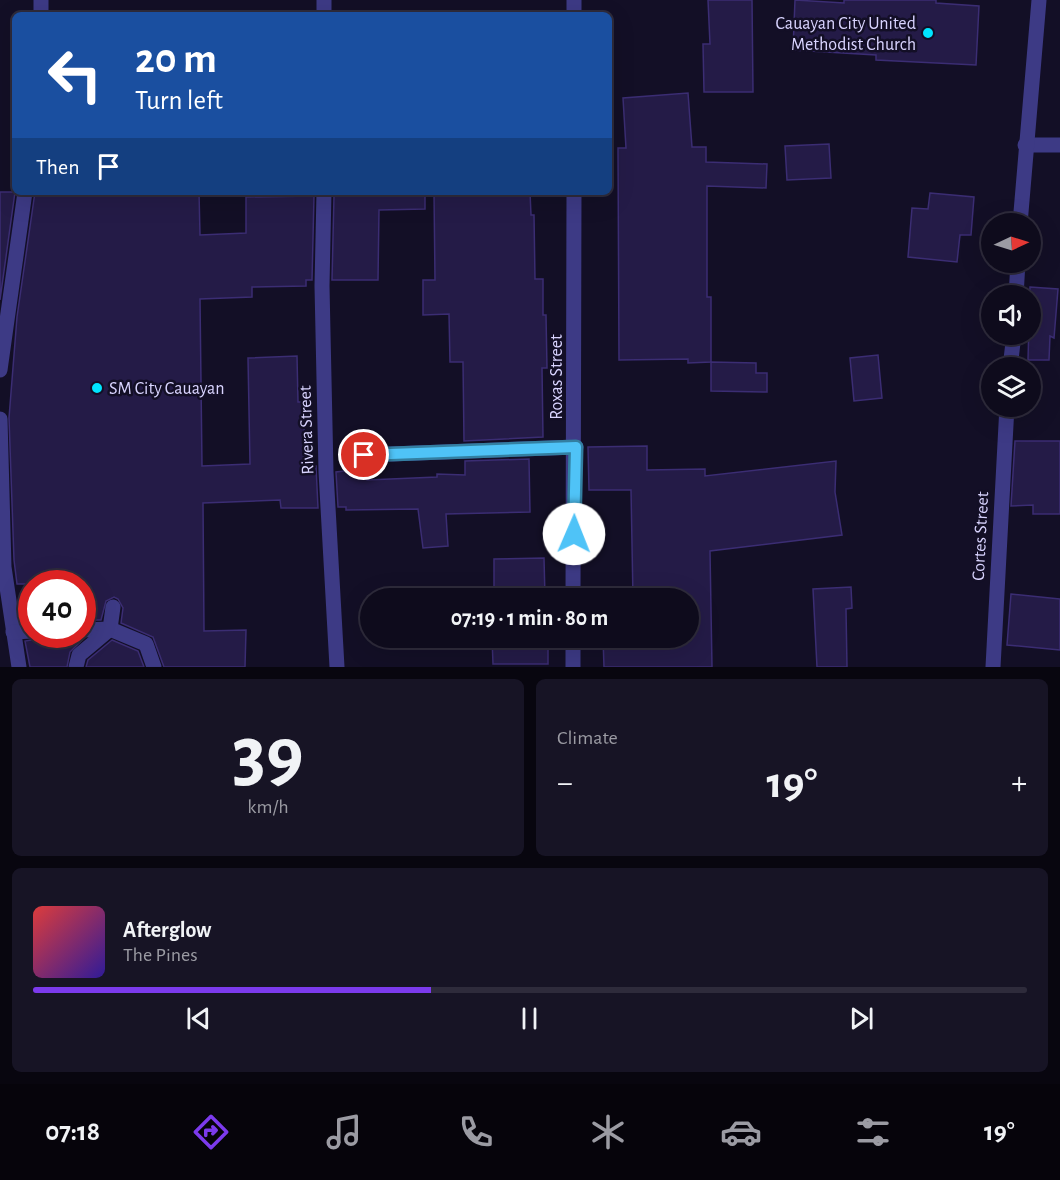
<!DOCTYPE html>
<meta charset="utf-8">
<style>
:root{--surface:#0e0b1c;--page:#171425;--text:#f1f3f6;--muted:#9b9ba3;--line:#2e2b3b;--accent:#7c3aed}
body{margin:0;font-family:"Alegreya Sans",sans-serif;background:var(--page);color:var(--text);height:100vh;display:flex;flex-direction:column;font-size:22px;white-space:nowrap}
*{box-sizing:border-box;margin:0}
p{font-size:20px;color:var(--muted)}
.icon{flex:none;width:33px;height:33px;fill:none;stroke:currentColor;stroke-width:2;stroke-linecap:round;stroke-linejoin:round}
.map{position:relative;height:667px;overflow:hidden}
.details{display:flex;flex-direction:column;gap:12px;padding:12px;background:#08060f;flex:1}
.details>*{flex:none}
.banner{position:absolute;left:12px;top:12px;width:600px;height:183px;border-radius:9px;box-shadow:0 6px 24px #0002,0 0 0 2px var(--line);background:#1a4fa0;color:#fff;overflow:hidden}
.needle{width:39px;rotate:86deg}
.controls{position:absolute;left:981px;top:213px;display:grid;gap:12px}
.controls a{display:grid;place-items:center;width:60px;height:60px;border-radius:50%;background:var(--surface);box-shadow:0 6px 24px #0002,0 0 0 2px var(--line);font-size:30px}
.speed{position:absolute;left:18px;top:570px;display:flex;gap:12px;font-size:30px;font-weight:700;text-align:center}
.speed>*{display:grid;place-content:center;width:78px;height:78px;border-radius:50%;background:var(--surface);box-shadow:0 6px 24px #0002,0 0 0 2px var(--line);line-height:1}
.speed .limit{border:9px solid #d22;background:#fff;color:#111}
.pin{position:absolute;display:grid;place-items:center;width:51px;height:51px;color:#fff;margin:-26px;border:3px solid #fff;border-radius:50%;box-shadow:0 2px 6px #0007}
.me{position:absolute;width:66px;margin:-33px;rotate:1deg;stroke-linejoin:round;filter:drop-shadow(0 0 4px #0008)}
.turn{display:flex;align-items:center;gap:21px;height:126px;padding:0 24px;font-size:27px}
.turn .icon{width:78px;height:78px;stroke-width:2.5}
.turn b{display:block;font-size:42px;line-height:51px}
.then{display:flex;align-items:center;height:57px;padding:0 24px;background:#0003;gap:12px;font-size:22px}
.big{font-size:45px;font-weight:600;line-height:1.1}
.details .card{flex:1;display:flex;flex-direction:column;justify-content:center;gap:9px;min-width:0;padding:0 21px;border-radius:9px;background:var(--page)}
.details .dial{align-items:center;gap:0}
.dial b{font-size:78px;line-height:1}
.song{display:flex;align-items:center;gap:18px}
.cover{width:72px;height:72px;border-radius:9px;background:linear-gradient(135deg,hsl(0 70% 55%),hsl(250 70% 35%))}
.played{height:6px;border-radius:3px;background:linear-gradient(90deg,var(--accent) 40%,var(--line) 40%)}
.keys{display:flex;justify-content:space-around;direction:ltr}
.heat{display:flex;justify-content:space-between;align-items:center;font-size:33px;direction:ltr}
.details .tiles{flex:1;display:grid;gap:12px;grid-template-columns:1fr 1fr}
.card:last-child{grid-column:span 2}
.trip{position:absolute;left:360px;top:588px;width:339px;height:60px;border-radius:30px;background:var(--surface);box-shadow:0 6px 24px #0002,0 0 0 2px var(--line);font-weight:600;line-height:60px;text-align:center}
.tab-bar{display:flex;height:96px;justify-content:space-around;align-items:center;background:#06040b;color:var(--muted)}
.tab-bar .icon{width:42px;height:42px}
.tab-bar .current{color:var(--accent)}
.tab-bar b{font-size:27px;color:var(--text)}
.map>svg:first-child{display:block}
.building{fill:#241b47;stroke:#3b2d73;stroke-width:1.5}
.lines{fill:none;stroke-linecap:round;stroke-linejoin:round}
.path{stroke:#2fb8b0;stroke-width:4;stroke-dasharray:3 4.5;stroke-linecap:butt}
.minor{stroke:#3d3a85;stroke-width:15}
.route-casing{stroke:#337fa1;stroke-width:15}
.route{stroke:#4fc3f7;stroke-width:10}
.poi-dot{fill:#00e5ff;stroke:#130f26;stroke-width:2}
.labels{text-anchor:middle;stroke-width:5;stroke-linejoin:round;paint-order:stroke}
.poi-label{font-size:18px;fill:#d9d4ff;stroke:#130f26;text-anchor:end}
.street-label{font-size:18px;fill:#d9d4ff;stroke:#130f26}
</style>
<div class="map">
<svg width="1060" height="667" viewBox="0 0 1060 667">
<rect width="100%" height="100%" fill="#130f26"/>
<!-- building -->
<g class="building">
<polygon points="708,0 752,0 753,92 704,92 703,44 710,44"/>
<polygon points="795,0 844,3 844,0 936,0 936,3 979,6 976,65 876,60 876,55 793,50"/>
<polygon points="688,93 692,147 706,147 706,162 767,164 766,188 707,186 707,297 711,297 711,362 688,363 688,359 619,360 618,148 626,148 623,98"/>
<polygon points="829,144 831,178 787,180 785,146"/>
<polygon points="0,192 15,192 0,300"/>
<polygon points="35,192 199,192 200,235 246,233 246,197 314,196 312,280 306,280 306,286 252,287 252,297 200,299 202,466 250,464 248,358 297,356 298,402 304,402 304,466 316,466 318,508 281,508 280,500 203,503 204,631 246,630 245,667 164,667 153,637 121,623 123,608 118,599 114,597 106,601 101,620 82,620 82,584 17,584 14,560 9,418 17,317"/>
<polygon points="336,192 425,192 425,209 379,210 378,280 332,280 334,196"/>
<polygon points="434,192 530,192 531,215 534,215 535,279 543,279 543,315 546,315 547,368 542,368 543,437 464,441 463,362 450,362 449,314 423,315 423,280 435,280"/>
<polygon points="930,193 974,197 971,235 960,235 957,262 908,257 912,208 928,209"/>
<polygon points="1030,287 1058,289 1054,338 1050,336 1049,360 1028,360"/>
<polygon points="878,355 882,398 854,401 850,358"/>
<polygon points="711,362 756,363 756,373 767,373 767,392 711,391"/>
<polygon points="1015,441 1060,441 1060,514 1033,514 1033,505 1011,506"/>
<polygon points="647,446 647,470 705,469 705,476 836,461 835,492 842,535 710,551 712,667 604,667 603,638 688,638 688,598 633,598 631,490 589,490 588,447"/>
<polygon points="529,459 530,512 446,514 448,546 423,548 418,509 346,510 346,507 338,507 336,472 362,469 367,480 437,477 437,474 465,475 465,461"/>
<polygon points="544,558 545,597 494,598 494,559"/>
<polygon points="851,587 852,608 846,609 847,667 817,667 813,589"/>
<polygon points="1011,594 1060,599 1060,650 1007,645"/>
<polygon points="41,634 73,634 82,640 70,652 67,667 30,667 25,641 37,639"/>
<polygon points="492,638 548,638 548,664 493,664"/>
<polygon points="112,640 138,651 144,667 86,667 88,660"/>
</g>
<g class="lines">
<!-- path -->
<polyline class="path" points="12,169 15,169"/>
<!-- minor -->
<g class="minor">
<polyline points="324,0 324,15"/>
<polyline points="41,15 41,0"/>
<polyline points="574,15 574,0"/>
<polyline points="1025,145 1060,145"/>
<polyline points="324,192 322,286 326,472 337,667"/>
<polyline points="1020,224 1039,0"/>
<polyline points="1016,296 1018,262"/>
<polyline points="1010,368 1014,334"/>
<polyline points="0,370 25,192"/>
<polyline points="0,419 4,567 19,667"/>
<polyline points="364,455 576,447"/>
<polyline points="573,598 574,192"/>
<polyline points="82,630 110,629 146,644 154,667"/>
<polyline points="13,632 32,631"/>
<polyline points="76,667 79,655 110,629 113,607"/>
<polyline points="573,667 573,638"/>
<polyline points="993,667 1007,406"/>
</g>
</g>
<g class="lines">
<defs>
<polyline id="route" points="364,455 576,447 574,534"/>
</defs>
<!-- route casing -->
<use href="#route" class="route-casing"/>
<!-- route -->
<use href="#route" class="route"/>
</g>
<!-- markers -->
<g class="poi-dot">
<circle cx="928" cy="33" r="6"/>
<circle cx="97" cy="388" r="6"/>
</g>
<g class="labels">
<!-- poi labels -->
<g class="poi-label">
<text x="916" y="29">Cauayan City United<tspan x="916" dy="21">Methodist Church</tspan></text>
<text x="109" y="394" text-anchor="start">SM City Cauayan</text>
</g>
<!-- street labels -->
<g class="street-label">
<text transform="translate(556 377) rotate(-90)" y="6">Roxas Street</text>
<text transform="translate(306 430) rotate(-92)" y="6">Rivera Street</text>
<text transform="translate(980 536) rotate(-87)" y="6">Cortes Street</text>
</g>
</g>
</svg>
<div class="controls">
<a><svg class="needle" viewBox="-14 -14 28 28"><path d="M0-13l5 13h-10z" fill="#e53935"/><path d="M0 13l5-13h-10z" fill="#9b9ba3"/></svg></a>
<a><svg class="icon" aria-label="sound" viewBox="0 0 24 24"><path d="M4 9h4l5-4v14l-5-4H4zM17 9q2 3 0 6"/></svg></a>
<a><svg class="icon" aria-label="layers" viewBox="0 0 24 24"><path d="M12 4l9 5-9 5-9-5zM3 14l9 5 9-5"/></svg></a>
</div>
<div class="speed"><div class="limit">40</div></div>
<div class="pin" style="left:364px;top:455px;background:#d93025"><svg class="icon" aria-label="arrive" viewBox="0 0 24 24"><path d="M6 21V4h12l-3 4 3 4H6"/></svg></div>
<svg class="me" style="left:574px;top:534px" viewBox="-20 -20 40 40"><circle r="19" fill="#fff"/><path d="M0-13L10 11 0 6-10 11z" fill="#4fc3f7"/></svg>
<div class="trip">07:19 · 1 min · 80 m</div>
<div class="banner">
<div class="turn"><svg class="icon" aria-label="left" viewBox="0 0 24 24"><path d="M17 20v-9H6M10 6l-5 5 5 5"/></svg><div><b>20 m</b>Turn left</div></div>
<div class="then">Then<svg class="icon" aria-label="arrive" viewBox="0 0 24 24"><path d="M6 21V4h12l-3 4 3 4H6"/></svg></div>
</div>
</div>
<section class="details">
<div class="tiles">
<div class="card dial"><b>39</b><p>km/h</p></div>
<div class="card"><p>Climate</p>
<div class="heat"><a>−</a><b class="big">19°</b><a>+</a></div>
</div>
<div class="card">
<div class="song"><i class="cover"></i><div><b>Afterglow</b><p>The Pines</p></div></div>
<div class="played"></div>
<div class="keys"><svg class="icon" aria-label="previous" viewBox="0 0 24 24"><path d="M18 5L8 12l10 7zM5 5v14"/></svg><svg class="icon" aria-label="pause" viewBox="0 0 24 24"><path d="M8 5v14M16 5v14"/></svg><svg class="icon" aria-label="next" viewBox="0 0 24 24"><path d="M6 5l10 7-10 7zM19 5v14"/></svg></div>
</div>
</div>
</section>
<nav class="tab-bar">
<b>07:18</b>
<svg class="icon current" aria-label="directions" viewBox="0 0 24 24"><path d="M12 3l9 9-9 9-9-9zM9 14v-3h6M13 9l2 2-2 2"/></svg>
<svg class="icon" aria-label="music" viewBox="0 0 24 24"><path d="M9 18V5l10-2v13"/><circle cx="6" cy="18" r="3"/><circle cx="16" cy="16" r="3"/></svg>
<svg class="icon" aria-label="phone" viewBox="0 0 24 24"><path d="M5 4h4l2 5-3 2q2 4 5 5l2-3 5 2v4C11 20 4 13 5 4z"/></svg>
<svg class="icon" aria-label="climate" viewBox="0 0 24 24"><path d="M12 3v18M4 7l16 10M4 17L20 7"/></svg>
<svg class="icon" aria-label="car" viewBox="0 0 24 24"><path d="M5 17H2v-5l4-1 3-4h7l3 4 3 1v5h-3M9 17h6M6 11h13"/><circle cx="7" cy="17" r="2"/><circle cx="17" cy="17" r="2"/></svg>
<svg class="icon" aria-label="filters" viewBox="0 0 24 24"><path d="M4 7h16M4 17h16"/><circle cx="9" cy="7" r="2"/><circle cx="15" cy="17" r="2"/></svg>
<b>19°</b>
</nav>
